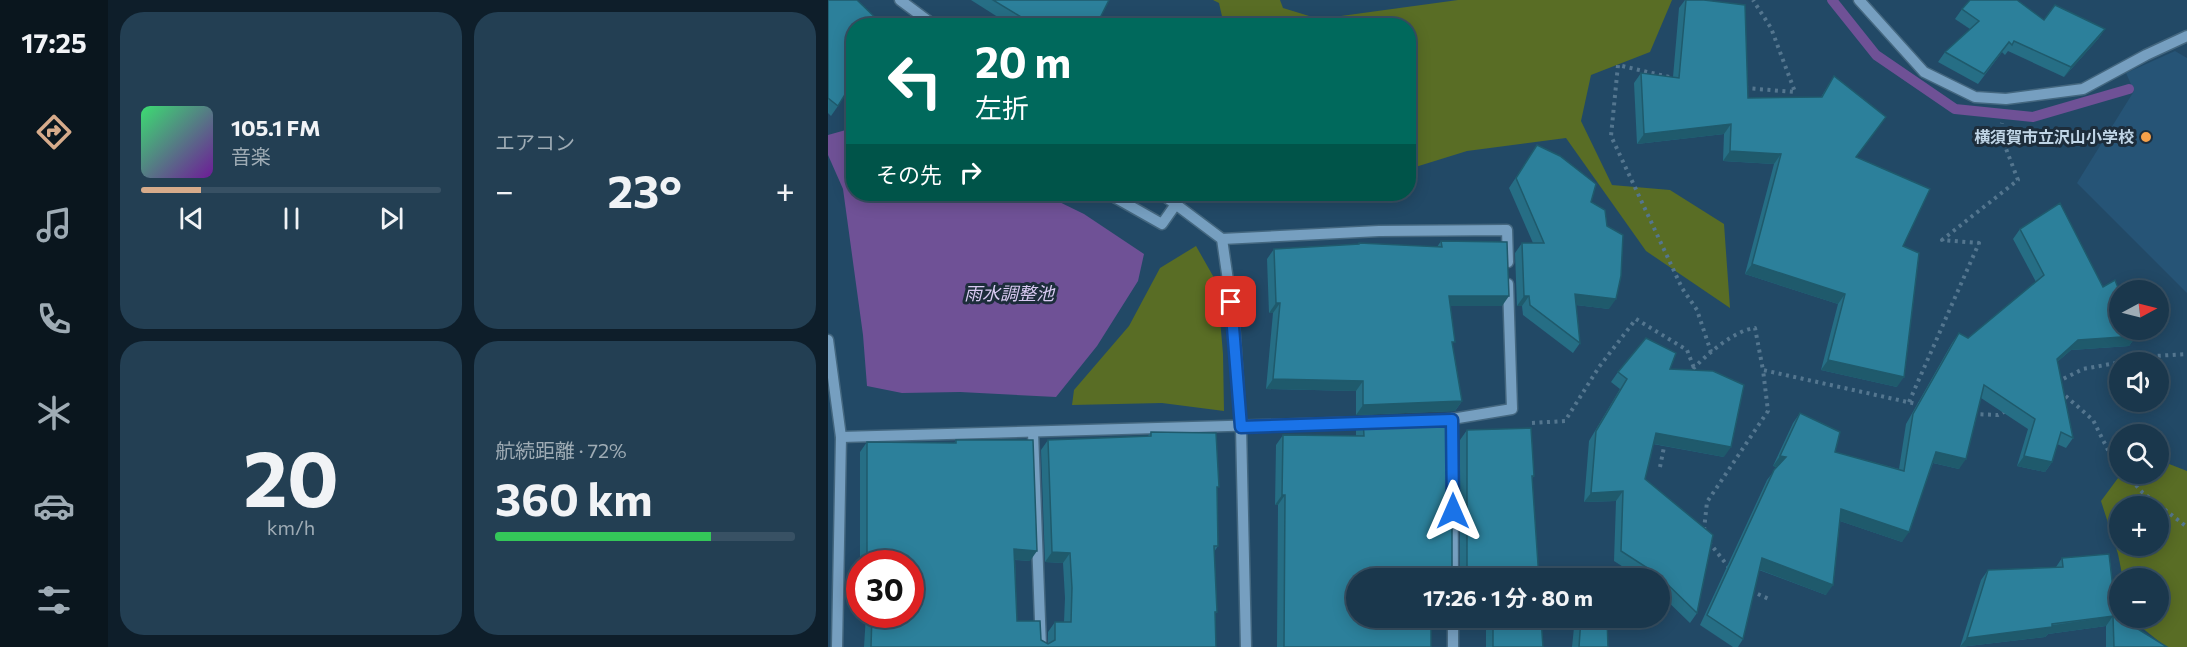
<!DOCTYPE html>
<html lang="ja">
<meta charset="utf-8">
<style>
:root{--surface:#1a374c;--page:#233f53;--text:#f1f3f6;--muted:#9facb5;--line:#385164;--accent:#d6ab8b}
body{margin:0;font-family:Commissioner,"Noto Sans JP",sans-serif;background:var(--page);color:var(--text);height:100vh;display:flex;flex-direction:column;font-size:22px;white-space:nowrap}
*{box-sizing:border-box;margin:0}
p{font-size:20px;color:var(--muted)}
.icon{flex:none;width:33px;height:33px;fill:none;stroke:currentColor;stroke-width:2;stroke-linecap:round;stroke-linejoin:round}
.map{position:relative;flex:1;overflow:hidden}
.side{display:flex;flex-direction:column;gap:12px;padding:12px;background:#0e1e2a;width:720px}
.side>*{flex:none}
.guide{position:absolute;left:18px;top:18px;width:570px;height:183px;border-radius:24px;box-shadow:0 3px 15px #0003,0 0 0 2px var(--line);background:#00695c;color:#fff;overflow:hidden}
.needle{width:39px;rotate:83deg}
.tools{position:absolute;left:1281px;top:280px;display:grid;gap:12px}
.tools a{display:grid;place-items:center;width:60px;height:60px;border-radius:50%;background:var(--surface);box-shadow:0 3px 15px #0003,0 0 0 2px var(--line);font-size:30px}
.speed{position:absolute;left:18px;top:550px;display:flex;gap:12px;font-size:30px;font-weight:700;text-align:center}
.speed>*{display:grid;place-content:center;width:78px;height:78px;border-radius:50%;background:var(--surface);box-shadow:0 3px 15px #0003,0 0 0 2px var(--line);line-height:1}
.speed .limit{border:9px solid #d22;background:#fff;color:#111}
.pin{position:absolute;display:grid;place-items:center;width:51px;height:51px;color:#fff;margin:-26px;border-radius:12px;box-shadow:0 3px 9px #0006}
.me{position:absolute;width:66px;margin:-33px;rotate:0deg;stroke-linejoin:round;filter:drop-shadow(0 0 4px #0008)}
.turn{display:flex;align-items:center;gap:21px;height:126px;padding:0 30px;font-size:27px}
.turn .icon{width:78px;height:78px;stroke-width:2.5}
.turn b{display:block;font-size:42px;line-height:51px}
.then{display:flex;align-items:center;height:57px;padding:0 30px;background:#0003;gap:12px;font-size:22px}
.big{font-size:45px;font-weight:700;line-height:1.1}
.side .widget{flex:1;display:flex;flex-direction:column;justify-content:center;gap:9px;min-width:0;padding:0 21px;border-radius:24px;background:var(--page)}
.side .dial{align-items:center;gap:0}
.dial b{font-size:78px;line-height:1}
.song{display:flex;align-items:center;gap:18px}
.cover{width:72px;height:72px;border-radius:9px;background:linear-gradient(135deg,hsl(140 70% 55%),hsl(280 70% 35%))}
.played{height:6px;border-radius:3px;background:linear-gradient(90deg,var(--accent) 20%,var(--line) 20%)}
.keys{display:flex;justify-content:space-around;direction:ltr}
.heat{display:flex;justify-content:space-between;align-items:center;font-size:33px;direction:ltr}
.charge{height:9px;border-radius:4px;background:linear-gradient(90deg,#34c759 72%,var(--line) 0)}
.side .tiles{flex:1;display:grid;gap:12px;grid-template-columns:repeat(2,1fr)}
.trip{position:absolute;left:518px;top:568px;width:324px;height:60px;border-radius:30px;background:var(--surface);box-shadow:0 3px 15px #0003,0 0 0 2px var(--line);font-weight:700;line-height:60px;text-align:center}
main{display:flex;flex:1;min-height:0}
.tabs{display:flex;flex-direction:column;width:108px;justify-content:space-around;align-items:center;background:#0a161e;color:var(--muted)}
.tabs .icon{width:42px;height:42px}
.tabs .active{color:var(--accent)}
.tabs b{font-size:27px;color:var(--text)}
.map>svg:first-child{display:block}
.built{fill:#265476}
.green{fill:#596d25;fill-rule:evenodd}
.water{fill:#6f5196}
.lines{fill:none;stroke-linecap:round;stroke-linejoin:round}
.stream{stroke:#6f5196;stroke-width:10}
.minor-casing{stroke:#44677f;stroke-width:13}
.path{stroke:#54768f;stroke-width:4;stroke-dasharray:3 4.5;stroke-linecap:butt}
.minor{stroke:#769fc0;stroke-width:10}
.wall{fill:#266e85}
.shaded-wall{fill:#1f5a6c}
.building{fill:#2c809b;stroke:#1f5a6c;stroke-width:1.5}
.route-casing{stroke:#114b97;stroke-width:15}
.route{stroke:#1a73e8;stroke-width:10}
.poi-dot{fill:#f7a149;stroke:#1d2d3b;stroke-width:2}
.labels{text-anchor:middle;stroke-width:6;stroke-linejoin:round;paint-order:stroke}
.poi-label{font-size:16px;font-weight:bold;fill:#c0d5e6;stroke:#1d2d3b;text-anchor:end}
.water-label{font-size:18px;font-style:italic;fill:#d9caf2;stroke:#1d2d3b}
</style>
<main>
<nav class="tabs">
<b>17:25</b>
<svg class="icon active" aria-label="directions" viewBox="0 0 24 24"><path d="M12 3l9 9-9 9-9-9zM9 14v-3h6M13 9l2 2-2 2"/></svg>
<svg class="icon" aria-label="music" viewBox="0 0 24 24"><path d="M9 18V5l10-2v13"/><circle cx="6" cy="18" r="3"/><circle cx="16" cy="16" r="3"/></svg>
<svg class="icon" aria-label="phone" viewBox="0 0 24 24"><path d="M5 4h4l2 5-3 2q2 4 5 5l2-3 5 2v4C11 20 4 13 5 4z"/></svg>
<svg class="icon" aria-label="climate" viewBox="0 0 24 24"><path d="M12 3v18M4 7l16 10M4 17L20 7"/></svg>
<svg class="icon" aria-label="car" viewBox="0 0 24 24"><path d="M5 17H2v-5l4-1 3-4h7l3 4 3 1v5h-3M9 17h6M6 11h13"/><circle cx="7" cy="17" r="2"/><circle cx="17" cy="17" r="2"/></svg>
<svg class="icon" aria-label="filters" viewBox="0 0 24 24"><path d="M4 7h16M4 17h16"/><circle cx="9" cy="7" r="2"/><circle cx="15" cy="17" r="2"/></svg>
</nav>
<section class="side">
<div class="tiles">
<div class="widget">
<div class="song"><i class="cover"></i><div><b>105.1 FM</b><p>音楽</p></div></div>
<div class="played"></div>
<div class="keys"><svg class="icon" aria-label="previous" viewBox="0 0 24 24"><path d="M18 5L8 12l10 7zM5 5v14"/></svg><svg class="icon" aria-label="pause" viewBox="0 0 24 24"><path d="M8 5v14M16 5v14"/></svg><svg class="icon" aria-label="next" viewBox="0 0 24 24"><path d="M6 5l10 7-10 7zM19 5v14"/></svg></div>
</div>
<div class="widget"><p>エアコン</p>
<div class="heat"><a>−</a><b class="big">23°</b><a>+</a></div>
</div>
<div class="widget dial"><b>20</b><p>km/h</p></div>
<div class="widget"><p>航続距離 · 72%</p><b class="big">360 km</b><div class="charge"></div></div>
</div>
</section>
<div class="map">
<svg width="1359" height="647" viewBox="0 0 1359 647">
<rect width="100%" height="100%" fill="#224966"/>
<!-- built -->
<polygon class="built" points="1347,51 1359,58 1359,293 1249,183 1306,91 1298,73"/>
<!-- green -->
<g class="green">
<polygon points="385,0 452,0 455,8 491,19 630,0 844,0 822,52 763,75 753,121 784,185 842,190 896,224 902,308 818,251 738,138 639,151 581,169 580,26 396,25 391,3"/>
<polygon points="368,246 389,283 395,354 396,411 334,403 244,405 246,390 301,326 332,268"/>
<path d="M1331 460 1359 471V647H1338L1303 619 1330 618V579H1295L1290 554 1273 501 1293 474H1330ZM1292 507H1330V546H1292Z"/>
</g>
<!-- water -->
<polygon class="water" points="25,128 26,194 215,194 256,214 316,254 310,281 269,346 228,397 132,392 74,393 39,386 35,335 15,189 0,155 0,135"/>
<g class="lines">
<!-- stream -->
<polyline class="stream" points="1004,0 1048,55 1127,109 1205,117 1301,89"/>
<defs>
<g id="minor">
<polyline points="72,0 107,26"/>
<polyline points="1031,0 1096,72 1147,97 1178,99 1255,89 1318,55 1359,36"/>
<polyline points="281,194 334,224 348,204"/>
<polyline points="334,194 394,239 406,322 413,427 418,647"/>
<polyline points="394,239 551,231 679,230 680,262"/>
<polyline points="0,340 13,437 9,647"/>
<polyline points="624,419 625,579"/>
<polyline points="610,420 624,419 684,409 680,284"/>
<polyline points="205,432 213,647"/>
<polyline points="13,437 546,422"/>
<polyline points="625,618 625,647"/>
</g>
</defs>
<!-- minor casing -->
<use href="#minor" class="minor-casing"/>
<!-- path -->
<g class="path">
<polyline points="841,77 790,65 783,136 854,288 869,310 883,352"/>
<polyline points="917,88 967,92 943,28 925,0"/>
<path d="M865 369C879 354 907 330 927 328L935 370"/>
<polyline points="1229,382 1255,369 1327,356 1359,354"/>
<polyline points="1232,391 1265,420 1284,458 1292,467"/>
<polyline points="1081,402 1151,243 1114,240 1190,180 1172,133 1174,123"/>
<polyline points="1145,414 1170,415 1178,411"/>
<polyline points="704,423 737,421 771,367 808,319 859,350 866,368"/>
<polyline points="832,467 837,442"/>
<polyline points="1298,474 1314,492 1359,527"/>
<polyline points="876,530 879,502 940,411 935,370 1093,405"/>
<polyline points="881,542 902,569"/>
<polyline points="923,591 941,599"/>
</g>
<!-- minor -->
<use href="#minor" class="minor"/>
</g>
<!-- wall -->
<g class="wall">
<polygon points="0,0 10,106 3,116 0,113"/>
<polygon points="143,0 281,0 268,26 184,26"/>
<polygon points="857,0 876,0 920,98 993,97 1006,76 1028,158 1075,246 1069,387 993,370 1010,304 917,274 946,164 895,161 896,134 809,144 806,83 813,73 845,77 851,8"/>
<polygon points="1134,9 1216,20 1277,29 1270,39 1236,77 1180,51 1177,55 1174,52 1150,84 1110,62 1117,52 1142,29 1127,19"/>
<polygon points="709,145 763,202 781,309 748,305 752,343 745,353 695,315 694,306 689,306 687,253 694,243 705,243 681,188"/>
<polygon points="1192,229 1275,287 1308,336 1301,346 1243,350 1229,362 1245,438 1238,448 1229,444 1224,462 1217,472 1189,466 1200,429 1153,398 1131,469 1105,463 1074,542 1012,521 998,595 931,570 915,639 910,647 905,647 872,625 939,480 949,467 945,466 965,423 972,413 1007,452 1071,469 1078,424 1124,343 1131,333 1140,338 1208,282 1185,239"/>
<polygon points="613,241 674,306 622,306 624,346 634,401 627,411 528,415 528,391 438,389 445,313 441,313 439,259 446,249 529,245 531,243 609,247"/>
<polygon points="842,369 896,457 825,444 817,479 869,613 862,623 831,593 831,579 814,579 786,561 788,501 756,502 761,441 792,389 783,382 790,372"/>
<polygon points="535,420 628,575 632,576 632,440 639,430 706,476 704,479 711,579 528,579 603,647 449,647 450,505 447,505 448,445 455,435 528,436 528,430"/>
<polygon points="323,432 389,490 390,546 386,552 389,612 387,614 388,647 36,647 38,615 82,615 82,564 32,564 32,452 39,442 126,443 128,440 202,561 187,560 189,621 213,640 220,644 220,632 227,622 236,622 237,598 235,563 217,562 213,450 220,440 320,436"/>
<polygon points="1234,558 1288,616 1339,647 1278,647 1278,626 1220,634 1217,637 1132,647 1153,580 1160,570 1228,567"/>
<polygon points="757,567 777,579 750,579 750,576"/>
<polygon points="658,618 713,618 715,647 658,647"/>
<polygon points="747,618 779,618 780,647 744,647"/>
</g>
<!-- shaded-wall -->
<g class="shaded-wall">
<polygon points="1277,29 1270,39 1236,77 1243,67"/>
<polygon points="903,124 896,134 809,144 816,134"/>
<polygon points="902,151 953,154 946,164 895,161"/>
<polygon points="924,264 1017,294 1010,304 917,274"/>
<polygon points="747,294 788,299 781,309 740,304"/>
<polygon points="621,296 681,296 674,306 614,306"/>
<polygon points="696,296 701,296 694,306 689,306"/>
<polygon points="448,303 452,303 445,313 441,313"/>
<polygon points="1308,336 1301,346 1243,350 1222,368 1229,359 1250,340"/>
<polygon points="1000,360 1076,377 1069,387 993,370"/>
<polygon points="445,379 535,381 528,391 438,389"/>
<polygon points="634,401 627,411 528,415 535,405"/>
<polygon points="828,433 903,447 896,457 821,443"/>
<polygon points="1108,452 1138,459 1131,469 1101,462"/>
<polygon points="952,456 958,457 951,467 945,466"/>
<polygon points="1196,456 1224,462 1217,472 1189,466"/>
<polygon points="795,491 788,501 756,502 763,493"/>
<polygon points="454,495 457,495 450,505 447,505"/>
<polygon points="1013,509 1081,532 1074,542 1006,519"/>
<polygon points="186,549 209,551 202,561 179,559"/>
<polygon points="224,552 242,553 235,563 217,562"/>
<polygon points="934,558 1005,585 998,595 927,568"/>
<polygon points="1285,616 1278,626 1220,634 1217,637 1132,647 1139,638"/>
</g>
<!-- building -->
<g class="building">
<polygon points="0,0 29,0 56,26 26,26 26,80 10,106 0,98"/>
<polygon points="165,0 281,0 268,26 208,26"/>
<polygon points="858,0 876,0 917,5 920,98 994,97 1006,76 1058,117 1028,157 1102,189 1075,246 1091,253 1076,377 1000,360 1017,294 924,264 953,154 902,151 903,124 816,134 813,73 851,78"/>
<polygon points="1142,0 1189,0 1216,20 1227,5 1277,29 1243,67 1186,41 1184,45 1181,42 1156,74 1117,52 1151,21 1134,9"/>
<polygon points="709,145 732,156 768,184 763,202 777,210 779,226 795,235 793,276 788,299 747,294 752,343 702,305 701,296 696,296 694,243 716,243 688,178"/>
<polygon points="1232,203 1275,287 1287,280 1292,293 1292,330 1306,330 1308,336 1250,340 1229,359 1245,438 1233,432 1224,462 1196,456 1207,419 1156,385 1138,459 1108,452 1081,532 1013,509 1005,585 934,558 915,639 879,615 946,470 958,457 952,456 972,413 1012,432 1007,452 1076,471 1085,414 1131,333 1140,338 1216,275 1192,229"/>
<polygon points="613,241 679,242 681,296 621,296 627,342 624,342 634,401 535,405 535,381 445,379 452,303 448,303 446,249 531,244 531,243 614,247"/>
<polygon points="818,338 848,353 842,369 885,371 916,385 903,447 828,433 817,479 885,535 869,613 829,574 793,551 795,491 763,493 768,431 799,379 790,372"/>
<polygon points="624,417 624,569 628,575 633,576 638,573 639,569 639,430 703,428 706,476 704,476 711,579 528,579 528,618 603,618 603,647 456,647 457,495 454,495 455,435 536,436 535,420"/>
<polygon points="323,432 388,433 391,487 389,487 390,546 386,546 389,612 387,612 388,647 43,647 44,615 82,615 82,564 39,564 39,442 128,443 128,440 205,440 209,551 186,549 189,621 212,621 213,640 220,644 227,640 227,622 243,622 244,588 242,553 224,552 220,440 323,436"/>
<polygon points="1281,554 1288,615 1287,615 1339,647 1286,647 1285,616 1224,624 1224,627 1139,638 1160,570 1235,567 1234,558"/>
<polygon points="757,567 777,567 777,579 756,579"/>
<polygon points="665,618 713,618 715,647 665,647"/>
<polygon points="753,618 779,618 780,647 751,647"/>
</g>
<g class="lines">
<defs>
<polyline id="route" points="403,302 413,427 624,420 625,511"/>
</defs>
<!-- route casing -->
<use href="#route" class="route-casing"/>
<!-- route -->
<use href="#route" class="route"/>
</g>
<!-- markers -->
<circle class="poi-dot" cx="1318" cy="137" r="6"/>
<g class="labels">
<!-- poi labels -->
<g class="poi-label">
<text x="1306" y="143">横須賀市立沢山小学校</text>
</g>
<!-- water labels -->
<g class="water-label">
<text x="181" y="300">雨水調整池</text>
</g>
</g>
</svg>
<div class="tools">
<a><svg class="needle" viewBox="-14 -14 28 28"><path d="M0-13l5 13h-10z" fill="#e53935"/><path d="M0 13l5-13h-10z" fill="#9facb5"/></svg></a>
<a><svg class="icon" aria-label="sound" viewBox="0 0 24 24"><path d="M4 9h4l5-4v14l-5-4H4zM17 9q2 3 0 6"/></svg></a>
<a><svg class="icon" aria-label="search" viewBox="0 0 24 24"><circle cx="10" cy="10" r="6"/><path d="M15 15l6 6"/></svg></a>
<a>+</a>
<a>−</a>
</div>
<div class="speed"><div class="limit">30</div></div>
<div class="pin" style="left:403px;top:302px;background:#d93025"><svg class="icon" aria-label="arrive" viewBox="0 0 24 24"><path d="M6 21V4h12l-3 4 3 4H6"/></svg></div>
<svg class="me" style="left:625px;top:511px" viewBox="-20 -20 40 40"><path d="M0-17L14 15 0 8-14 15z" fill="#1a73e8" stroke="#fff" stroke-width="4"/></svg>
<div class="trip">17:26 · 1 分 · 80 m</div>
<div class="guide">
<div class="turn"><svg class="icon" aria-label="left" viewBox="0 0 24 24"><path d="M17 20v-9H6M10 6l-5 5 5 5"/></svg><div><b>20 m</b>左折</div></div>
<div class="then">その先<svg class="icon" aria-label="right" viewBox="0 0 24 24"><path d="M7 20v-9h11M14 6l5 5-5 5"/></svg></div>
</div>
</div>
</main>
